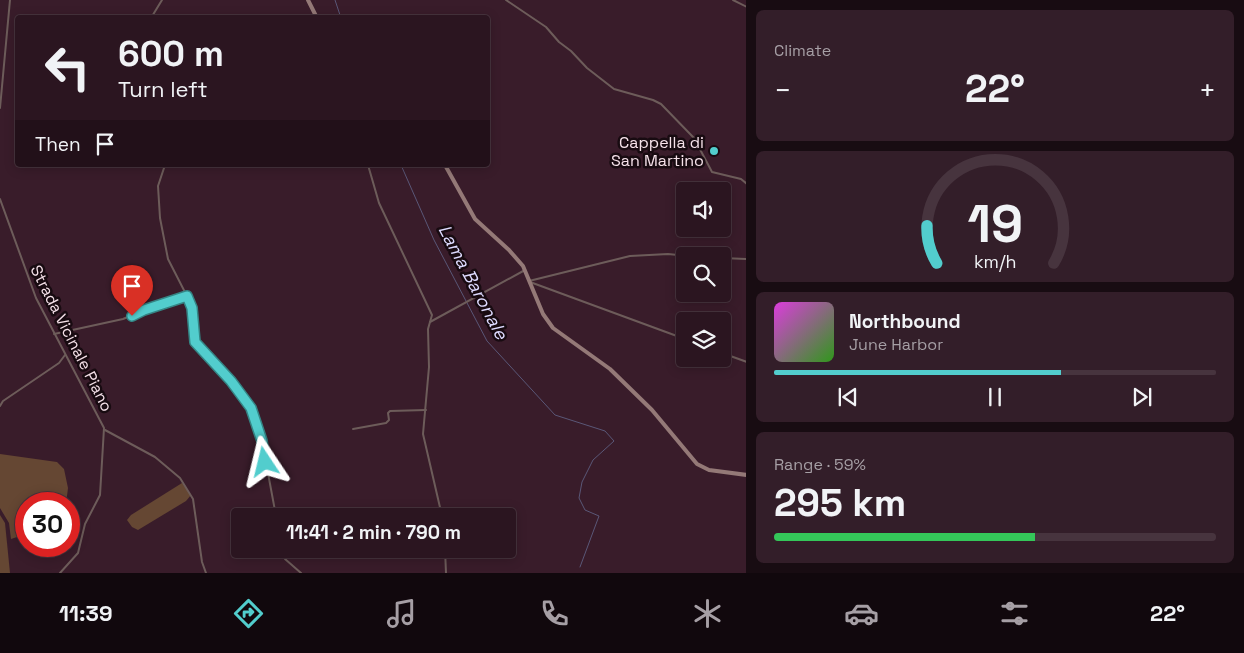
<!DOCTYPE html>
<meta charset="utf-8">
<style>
:root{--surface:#2b1520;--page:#331e29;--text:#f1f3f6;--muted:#a69fa5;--line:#47343e;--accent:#52cdcd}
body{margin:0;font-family:"Space Grotesk",sans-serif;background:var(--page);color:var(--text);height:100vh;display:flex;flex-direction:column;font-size:19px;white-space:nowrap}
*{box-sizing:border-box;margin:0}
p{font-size:16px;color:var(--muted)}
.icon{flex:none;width:28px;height:28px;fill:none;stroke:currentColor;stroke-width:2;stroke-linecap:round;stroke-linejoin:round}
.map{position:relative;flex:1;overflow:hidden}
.sheet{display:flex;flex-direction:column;gap:10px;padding:10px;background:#180c12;width:498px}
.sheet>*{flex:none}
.top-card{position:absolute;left:15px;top:15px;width:475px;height:152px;border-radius:5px;box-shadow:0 2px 12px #0003,0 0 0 1px var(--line);background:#2b1520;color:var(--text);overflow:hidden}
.controls{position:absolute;left:676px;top:182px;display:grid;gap:10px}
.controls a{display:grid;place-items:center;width:55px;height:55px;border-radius:5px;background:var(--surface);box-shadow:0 2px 12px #0003,0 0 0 1px var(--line);font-size:25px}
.speed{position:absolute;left:15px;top:492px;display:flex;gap:10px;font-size:25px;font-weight:700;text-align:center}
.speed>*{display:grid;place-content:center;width:65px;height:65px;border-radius:50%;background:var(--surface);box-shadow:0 2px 12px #0003,0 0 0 1px var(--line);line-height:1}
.speed .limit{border:8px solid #d22;background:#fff;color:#111}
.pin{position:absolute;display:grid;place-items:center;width:42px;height:42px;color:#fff;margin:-51px -21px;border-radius:50% 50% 50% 0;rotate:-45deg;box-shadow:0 0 5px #0007}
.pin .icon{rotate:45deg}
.me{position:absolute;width:55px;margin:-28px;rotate:350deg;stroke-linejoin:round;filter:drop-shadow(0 0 4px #0008)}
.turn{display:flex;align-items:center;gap:18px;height:105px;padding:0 20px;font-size:22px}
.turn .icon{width:65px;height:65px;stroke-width:2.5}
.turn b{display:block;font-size:35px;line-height:42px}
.then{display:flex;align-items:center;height:48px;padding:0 20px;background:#0003;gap:10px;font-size:19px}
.big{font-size:38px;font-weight:700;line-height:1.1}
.sheet .tile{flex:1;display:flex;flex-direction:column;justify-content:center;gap:8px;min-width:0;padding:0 18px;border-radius:8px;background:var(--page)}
.sheet .dial{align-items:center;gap:0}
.dial svg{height:130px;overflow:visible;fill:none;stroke:var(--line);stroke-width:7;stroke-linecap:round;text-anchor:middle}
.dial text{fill:var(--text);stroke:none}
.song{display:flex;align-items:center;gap:15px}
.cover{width:60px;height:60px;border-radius:8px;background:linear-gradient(135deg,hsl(300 70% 55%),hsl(110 70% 35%))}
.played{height:5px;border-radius:2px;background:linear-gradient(90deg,var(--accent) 65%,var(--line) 65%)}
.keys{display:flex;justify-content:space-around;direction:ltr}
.heat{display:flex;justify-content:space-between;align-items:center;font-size:28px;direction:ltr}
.charge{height:8px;border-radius:4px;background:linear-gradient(90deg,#34c759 59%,var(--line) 0)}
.trip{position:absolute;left:231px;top:508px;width:285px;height:50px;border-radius:5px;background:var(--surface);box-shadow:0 2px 12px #0003,0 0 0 1px var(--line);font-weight:700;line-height:50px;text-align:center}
.tab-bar{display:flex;height:80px;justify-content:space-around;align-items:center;background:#11080d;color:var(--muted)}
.tab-bar .icon{width:35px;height:35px}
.tab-bar .current{color:var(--accent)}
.tab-bar b{font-size:22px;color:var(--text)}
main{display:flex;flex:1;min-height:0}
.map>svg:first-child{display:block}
.green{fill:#654733}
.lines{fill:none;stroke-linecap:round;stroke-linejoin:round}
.stream{stroke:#5a5777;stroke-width:1}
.minor{stroke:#6d5c5a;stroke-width:2}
.secondary{stroke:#947977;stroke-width:4}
.route-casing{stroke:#358585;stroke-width:12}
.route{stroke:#52cdcd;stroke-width:9}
.poi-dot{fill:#52cdcd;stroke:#180b11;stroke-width:2}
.labels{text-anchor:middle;stroke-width:5;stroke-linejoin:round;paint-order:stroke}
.poi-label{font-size:16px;fill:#f6e2ea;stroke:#180b11;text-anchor:end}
.street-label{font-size:16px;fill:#f6e2ea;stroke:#180b11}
.water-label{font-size:18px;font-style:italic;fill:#dddafe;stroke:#180b11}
</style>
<main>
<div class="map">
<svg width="747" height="573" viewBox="0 0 747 573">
<rect width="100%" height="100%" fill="#391c2a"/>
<!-- green -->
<g class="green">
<polygon points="0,454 57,462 64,469 68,488 66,504 26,504 26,534 11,539 9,523 0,508"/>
<polygon points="182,483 191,495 186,501 138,530 132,527 127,520 131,515"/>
<polygon points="0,515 5,523 10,573 0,573"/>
</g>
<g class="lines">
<!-- stream -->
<g class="stream">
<polyline points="335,0 341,18"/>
<polyline points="401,165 434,240 487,341 555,415 605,431 614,441 593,460 582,482 579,498 585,510 599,516 580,567"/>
</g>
<!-- minor -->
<g class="minor">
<polyline points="506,0 546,27 559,42 571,51 587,68 614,89 653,100 661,104 694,138 712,172 741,179 747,184"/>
<polyline points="733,0 747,7"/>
<polyline points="151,18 162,0"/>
<polyline points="0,108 10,0"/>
<polyline points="165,165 158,186 160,218 168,259 191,304 195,342 231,381 254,414 262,441 276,516"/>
<polyline points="368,165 379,203 432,315 428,329 429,367 423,434 442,516"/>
<polyline points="0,199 36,298 104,428 100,495 85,524 78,553 60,573"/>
<polyline points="722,258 747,259"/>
<polyline points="529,281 630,256 668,254 688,256"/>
<polyline points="530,282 685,339"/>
<polyline points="430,322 525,270"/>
<polyline points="54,334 123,319 144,310 186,296"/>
<polyline points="722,353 747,362"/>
<polyline points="0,406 3,401 59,363 65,355"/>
<polyline points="353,429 386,423 389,420 388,413 390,411 426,410"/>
<polyline points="105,430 155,457 180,478 193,499 202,562 206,573"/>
<polyline points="282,549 285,559 301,573"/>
<polyline points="445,549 446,573"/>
</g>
<!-- secondary -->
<g class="secondary">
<polyline points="308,0 317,18"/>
<polyline points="445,165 475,219 509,250 523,266 543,314 553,328 610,369 652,410 697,464 709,470 747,475"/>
</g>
</g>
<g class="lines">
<defs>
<polyline id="route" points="132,316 144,310 187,296 192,308 195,342 231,381 251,408 262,441 265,462"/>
</defs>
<!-- route casing -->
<use href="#route" class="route-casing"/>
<!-- route -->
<use href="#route" class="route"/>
</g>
<!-- markers -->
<circle class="poi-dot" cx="714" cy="151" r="5"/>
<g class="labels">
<!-- poi labels -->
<g class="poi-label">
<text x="704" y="148">Cappella di<tspan x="704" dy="18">San Martino</tspan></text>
</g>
<!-- street labels -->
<g class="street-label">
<text transform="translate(72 338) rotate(63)" y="6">Strada Vicinale Piano</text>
</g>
<!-- water labels -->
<g class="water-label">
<text transform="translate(473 282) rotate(62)" y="6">Lama Baronale</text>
</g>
</g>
</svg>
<div class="controls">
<a><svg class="icon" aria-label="sound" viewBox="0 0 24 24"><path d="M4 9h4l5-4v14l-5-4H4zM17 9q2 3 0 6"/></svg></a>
<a><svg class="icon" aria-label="search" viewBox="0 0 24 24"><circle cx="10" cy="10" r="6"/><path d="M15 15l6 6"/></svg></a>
<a><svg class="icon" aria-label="layers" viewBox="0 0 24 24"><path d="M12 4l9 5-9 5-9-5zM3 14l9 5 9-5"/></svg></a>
</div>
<div class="speed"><div class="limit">30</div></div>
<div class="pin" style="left:132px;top:316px;background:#d93025"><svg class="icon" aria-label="arrive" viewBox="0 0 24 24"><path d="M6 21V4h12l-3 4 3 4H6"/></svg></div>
<svg class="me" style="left:265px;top:462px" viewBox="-20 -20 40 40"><path d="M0-17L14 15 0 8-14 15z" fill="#52cdcd" stroke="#fff" stroke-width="4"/></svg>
<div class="trip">11:41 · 2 min · 790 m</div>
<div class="top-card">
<div class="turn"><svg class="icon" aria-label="left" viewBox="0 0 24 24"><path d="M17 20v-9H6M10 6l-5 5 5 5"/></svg><div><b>600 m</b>Turn left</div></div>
<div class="then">Then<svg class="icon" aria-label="arrive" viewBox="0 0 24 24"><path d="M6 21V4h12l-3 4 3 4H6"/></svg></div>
</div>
</div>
<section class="sheet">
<div class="tile"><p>Climate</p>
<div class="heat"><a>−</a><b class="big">22°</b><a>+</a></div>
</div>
<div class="tile dial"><svg viewBox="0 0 100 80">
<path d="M14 69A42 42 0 1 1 86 69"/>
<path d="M14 69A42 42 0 0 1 8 46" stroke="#52cdcd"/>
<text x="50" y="56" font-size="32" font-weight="700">19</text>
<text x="50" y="72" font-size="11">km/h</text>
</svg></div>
<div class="tile">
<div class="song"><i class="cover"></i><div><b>Northbound</b><p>June Harbor</p></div></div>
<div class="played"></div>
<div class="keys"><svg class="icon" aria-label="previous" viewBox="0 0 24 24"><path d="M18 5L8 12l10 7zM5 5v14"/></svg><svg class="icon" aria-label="pause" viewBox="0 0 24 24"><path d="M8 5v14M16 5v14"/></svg><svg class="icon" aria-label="next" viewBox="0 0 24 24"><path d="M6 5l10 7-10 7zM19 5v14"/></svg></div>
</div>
<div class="tile"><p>Range · 59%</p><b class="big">295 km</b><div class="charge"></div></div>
</section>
</main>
<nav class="tab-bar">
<b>11:39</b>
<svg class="icon current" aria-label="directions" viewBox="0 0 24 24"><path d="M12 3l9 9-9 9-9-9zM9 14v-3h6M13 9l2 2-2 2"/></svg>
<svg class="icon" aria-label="music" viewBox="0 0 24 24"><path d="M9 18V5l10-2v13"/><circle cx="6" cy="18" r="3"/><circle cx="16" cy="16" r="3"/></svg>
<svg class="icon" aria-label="phone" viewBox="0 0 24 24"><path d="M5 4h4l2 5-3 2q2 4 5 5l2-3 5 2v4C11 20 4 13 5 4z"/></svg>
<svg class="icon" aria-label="climate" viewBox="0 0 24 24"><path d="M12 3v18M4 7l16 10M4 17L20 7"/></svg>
<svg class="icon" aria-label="car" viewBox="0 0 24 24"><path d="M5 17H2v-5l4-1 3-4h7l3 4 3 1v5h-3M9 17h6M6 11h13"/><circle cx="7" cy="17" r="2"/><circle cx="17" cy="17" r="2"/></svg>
<svg class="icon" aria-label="filters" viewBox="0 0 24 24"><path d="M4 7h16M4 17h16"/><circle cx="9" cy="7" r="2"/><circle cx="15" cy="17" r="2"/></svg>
<b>22°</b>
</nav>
